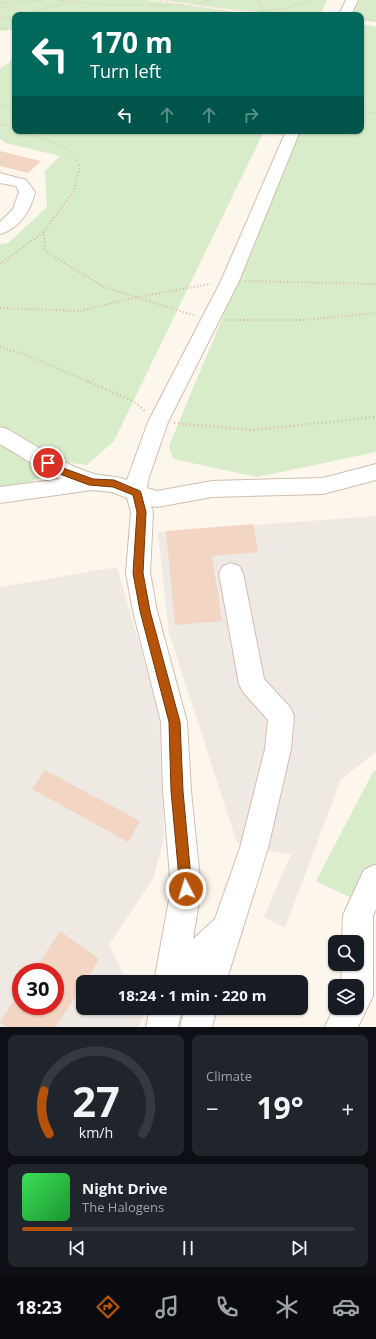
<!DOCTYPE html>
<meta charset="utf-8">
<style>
:root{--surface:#171b24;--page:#20242c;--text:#f1f3f6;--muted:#9ea1a6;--line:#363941;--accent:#b45309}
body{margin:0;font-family:"Open Sans",sans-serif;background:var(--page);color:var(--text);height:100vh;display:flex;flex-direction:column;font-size:15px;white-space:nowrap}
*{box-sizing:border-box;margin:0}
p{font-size:13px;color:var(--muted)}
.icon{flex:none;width:22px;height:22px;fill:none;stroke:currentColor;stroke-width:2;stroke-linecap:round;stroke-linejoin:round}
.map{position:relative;height:1027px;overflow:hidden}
.panel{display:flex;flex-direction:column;gap:8px;padding:8px;background:#0d0f14;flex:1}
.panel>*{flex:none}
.top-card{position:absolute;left:12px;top:12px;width:352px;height:122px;border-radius:8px;box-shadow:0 1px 3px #0004;background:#00695c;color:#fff;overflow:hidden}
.controls{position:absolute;left:328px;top:935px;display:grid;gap:8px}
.controls a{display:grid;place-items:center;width:36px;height:36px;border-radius:8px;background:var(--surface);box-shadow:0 1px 3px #0004;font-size:20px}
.speed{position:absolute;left:12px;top:963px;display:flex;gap:8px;font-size:20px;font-weight:700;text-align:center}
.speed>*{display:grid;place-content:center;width:52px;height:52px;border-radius:50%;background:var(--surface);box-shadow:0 1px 3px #0004;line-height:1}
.speed .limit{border:6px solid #d22;background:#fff;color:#111}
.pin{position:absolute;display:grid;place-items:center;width:34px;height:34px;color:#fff;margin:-17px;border:2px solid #fff;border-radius:50%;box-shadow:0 1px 4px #0007}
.me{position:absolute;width:44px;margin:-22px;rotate:355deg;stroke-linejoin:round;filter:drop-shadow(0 0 3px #0008)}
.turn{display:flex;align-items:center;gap:14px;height:84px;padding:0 12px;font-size:18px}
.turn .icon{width:52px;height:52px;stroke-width:2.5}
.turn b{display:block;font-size:28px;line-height:34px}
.lanes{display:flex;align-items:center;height:38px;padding:0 12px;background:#0003;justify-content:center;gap:20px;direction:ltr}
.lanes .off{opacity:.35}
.big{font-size:30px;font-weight:700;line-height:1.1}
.panel .card{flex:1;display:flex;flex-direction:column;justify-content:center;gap:6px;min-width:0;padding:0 14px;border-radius:8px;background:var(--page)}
.panel .dial{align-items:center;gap:0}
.dial svg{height:104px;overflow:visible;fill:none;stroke:var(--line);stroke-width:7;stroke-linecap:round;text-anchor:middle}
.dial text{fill:var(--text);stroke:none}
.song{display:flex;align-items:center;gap:12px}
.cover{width:48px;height:48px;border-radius:6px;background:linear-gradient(135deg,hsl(130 70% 55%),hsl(130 70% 35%))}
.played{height:4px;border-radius:2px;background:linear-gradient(90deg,var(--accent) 15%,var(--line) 15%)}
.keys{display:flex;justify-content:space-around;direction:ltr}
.heat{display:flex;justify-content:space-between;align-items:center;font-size:22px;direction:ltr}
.panel .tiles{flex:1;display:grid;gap:8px;grid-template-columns:1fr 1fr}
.card:last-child{grid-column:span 2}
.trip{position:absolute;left:76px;top:975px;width:232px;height:40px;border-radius:8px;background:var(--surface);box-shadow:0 1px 3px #0004;font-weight:700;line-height:40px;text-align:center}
.tabs{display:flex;height:64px;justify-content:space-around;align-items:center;background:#090b0e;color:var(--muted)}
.tabs .icon{width:28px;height:28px}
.tabs .selected{color:var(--accent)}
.tabs b{font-size:18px;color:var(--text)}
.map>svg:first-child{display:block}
.industrial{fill:#efe9e4;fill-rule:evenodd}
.green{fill:#d8ecc9}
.building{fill:#f3d5c3}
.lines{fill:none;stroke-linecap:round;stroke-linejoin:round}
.minor-casing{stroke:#d1beb0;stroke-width:2}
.path-far2{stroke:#d9b8a5;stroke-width:1.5;stroke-dasharray:0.5 2;stroke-linecap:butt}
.path-far1{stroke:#d9b8a5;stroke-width:2;stroke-dasharray:1 2.5;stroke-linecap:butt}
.path{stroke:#d9b8a5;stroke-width:2.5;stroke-dasharray:1 3;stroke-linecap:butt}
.minor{fill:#fff;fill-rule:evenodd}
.route{fill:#b45309;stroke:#753606}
</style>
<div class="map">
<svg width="376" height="1027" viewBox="0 0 376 1027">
<rect width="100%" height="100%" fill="#fdf6ec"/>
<!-- industrial -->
<g class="industrial">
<polygon points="376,516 376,752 341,779 285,928 264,917 291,854 254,848 237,843 169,633 158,532"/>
<path d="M117 567 159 713 164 839 153 879 109 945 127 982H83V1008H140L144 1016 138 1027H0V587ZM21 972H55V1006H21Z"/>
</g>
<!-- green -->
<g class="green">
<polygon points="0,0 145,0 262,15 15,15 15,31 9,30 0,31"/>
<path d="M163 0H327L320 15C267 15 216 7 163 0Z"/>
<polygon points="358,0 376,0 376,22 361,20 361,15 352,15"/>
<polygon points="361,24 376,27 376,452 257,477 173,459 169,446 300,131 361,131"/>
<polygon points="15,53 15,131 264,131 114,441 87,465 54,461 0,425 0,244 8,243 47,207 45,171 60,156 6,143 0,139 0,68 9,63"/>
<polygon points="0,441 50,473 18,488 0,490"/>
<polygon points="376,770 376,910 316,881 373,772"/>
</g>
<!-- building -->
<g class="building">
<polygon points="0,151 41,161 28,173 0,166"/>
<polygon points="253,524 258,552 212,556 222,621 175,625 166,531"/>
<polygon points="45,770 140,821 128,842 32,789"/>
<polygon points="60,931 99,959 85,982 83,982 83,985 56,1027 6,1027 0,1022 21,990 21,1006 55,1006 55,972 33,972"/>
</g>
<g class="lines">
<defs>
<g id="minor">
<polygon points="346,0 358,0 351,15 339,15"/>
<path d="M286 131H300L239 281 168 422 149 477 147 488 157 491 212 481 323 478 376 464V480L323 494 212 497 157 507 151 506 153 512 150 573 157 611 187 722 191 791 201 889 193 939 215 919 240 848 265 749 268 720 243 692 239 684 219 573 223 566 231 563 239 566 243 573 264 679 290 707 294 716 291 749 268 848 226 982H194L195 978 191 982H154L171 889 163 791 161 722 133 611 126 573 131 512 127 498 112 492 92 490 0 503V487L61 479 53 476 0 444V427L7 429C35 445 61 463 91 473 103 477 115 475 127 480L148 422 221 281Z"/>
<path d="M0 173 26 180 35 192C31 210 19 229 0 234V222L13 209 19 192 16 186 0 183Z"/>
<polygon points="374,865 376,865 376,909 373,916 373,996 358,1027 325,1027 335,1005 335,1008 357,1008 357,986 341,986 342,964 357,964 357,942 342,942 343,915 364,870"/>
<polygon points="150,1008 182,1008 178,1027 146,1027"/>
<polygon points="185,1008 217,1008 212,1027 180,1027"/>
</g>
</defs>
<!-- minor casing -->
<use href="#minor" class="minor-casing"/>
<!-- path-far2 -->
<g class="path-far2">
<polyline points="56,0 109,5 193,5 211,0"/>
<polyline points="155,0 183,4"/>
<polyline points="260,0 258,1 263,10"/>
<polyline points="0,3 45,0"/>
<polyline points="196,5 274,15"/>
<polyline points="0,8 13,4"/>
<polyline points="257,13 263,10 282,9 314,0"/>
<polyline points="23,15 67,2"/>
<polyline points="208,15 248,13"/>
<polyline points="0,18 15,16"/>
<polyline points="361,19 376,21"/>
<polyline points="0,29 15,28"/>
<polyline points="0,105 15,107"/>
<polyline points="361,112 376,113"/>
<polyline points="0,124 15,128"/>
<polyline points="25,131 68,149 80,166"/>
</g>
<!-- path-far1 -->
<g class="path-far1">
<polyline points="79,165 80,167 74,190 44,232 45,251 104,287 196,316"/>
<polyline points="0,264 44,232"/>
<polyline points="245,281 376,284"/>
<polyline points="0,308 80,311 137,297 211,284"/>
<polyline points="226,320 304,320 376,313"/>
<polyline points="0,347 24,354 89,382"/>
</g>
<!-- path -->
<g class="path">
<polyline points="87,381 133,401 145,411"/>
<polyline points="174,423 253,430 376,417"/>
</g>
<!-- minor -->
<use href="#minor" class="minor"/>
</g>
<!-- route -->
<polygon class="route" points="48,460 63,468 93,479 114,480 140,491 141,493 146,512 143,573 150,611 180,722 183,791 192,889 190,893 186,895 181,893 180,889 171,791 169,722 140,611 133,573 137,512 133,495 113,487 89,485 57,473 43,463"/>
</svg>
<div class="controls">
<a><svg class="icon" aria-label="search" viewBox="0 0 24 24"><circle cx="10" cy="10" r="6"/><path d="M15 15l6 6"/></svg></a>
<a><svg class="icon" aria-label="layers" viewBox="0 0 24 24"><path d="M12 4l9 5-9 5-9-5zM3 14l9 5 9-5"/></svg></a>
</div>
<div class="speed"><div class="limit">30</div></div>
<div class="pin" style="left:48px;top:463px;background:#d93025"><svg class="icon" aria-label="arrive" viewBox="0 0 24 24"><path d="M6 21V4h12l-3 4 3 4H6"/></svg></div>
<svg class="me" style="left:186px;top:889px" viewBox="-20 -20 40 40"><circle r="17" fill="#b45309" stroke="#fff" stroke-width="3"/><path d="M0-11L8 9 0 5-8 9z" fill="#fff"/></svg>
<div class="trip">18:24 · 1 min · 220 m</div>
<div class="top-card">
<div class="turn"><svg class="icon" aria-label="left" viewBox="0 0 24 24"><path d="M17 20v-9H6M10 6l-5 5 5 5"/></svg><div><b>170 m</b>Turn left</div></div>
<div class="lanes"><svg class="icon" aria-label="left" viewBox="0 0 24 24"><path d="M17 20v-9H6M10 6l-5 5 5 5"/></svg><svg class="icon off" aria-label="ahead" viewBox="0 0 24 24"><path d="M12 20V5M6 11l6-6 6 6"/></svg><svg class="icon off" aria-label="ahead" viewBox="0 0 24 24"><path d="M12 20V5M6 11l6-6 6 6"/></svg><svg class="icon off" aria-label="right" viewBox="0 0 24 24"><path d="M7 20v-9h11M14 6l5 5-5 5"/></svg></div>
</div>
</div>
<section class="panel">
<div class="tiles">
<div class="card dial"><svg viewBox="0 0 100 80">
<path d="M14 69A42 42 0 1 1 86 69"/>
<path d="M14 69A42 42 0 0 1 10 36" stroke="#b45309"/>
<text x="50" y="56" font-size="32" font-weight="700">27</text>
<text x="50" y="72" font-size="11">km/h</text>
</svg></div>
<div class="card"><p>Climate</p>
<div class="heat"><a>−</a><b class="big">19°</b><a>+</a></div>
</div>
<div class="card">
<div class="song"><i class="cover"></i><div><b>Night Drive</b><p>The Halogens</p></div></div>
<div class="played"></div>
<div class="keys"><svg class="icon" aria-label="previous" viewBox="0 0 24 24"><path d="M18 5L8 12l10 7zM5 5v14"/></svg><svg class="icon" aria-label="pause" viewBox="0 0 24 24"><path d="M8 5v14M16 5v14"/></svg><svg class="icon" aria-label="next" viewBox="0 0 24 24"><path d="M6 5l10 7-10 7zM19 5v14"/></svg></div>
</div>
</div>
</section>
<nav class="tabs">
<b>18:23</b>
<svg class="icon selected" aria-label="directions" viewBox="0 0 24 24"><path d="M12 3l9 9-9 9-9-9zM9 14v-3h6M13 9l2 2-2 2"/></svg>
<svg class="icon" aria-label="music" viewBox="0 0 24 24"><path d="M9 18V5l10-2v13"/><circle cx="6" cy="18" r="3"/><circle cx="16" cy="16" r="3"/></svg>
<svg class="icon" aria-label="phone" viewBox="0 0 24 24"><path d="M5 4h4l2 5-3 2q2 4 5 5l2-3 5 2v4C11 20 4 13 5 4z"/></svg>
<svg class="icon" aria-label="climate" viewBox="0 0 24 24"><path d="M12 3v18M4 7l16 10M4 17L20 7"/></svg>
<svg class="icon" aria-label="car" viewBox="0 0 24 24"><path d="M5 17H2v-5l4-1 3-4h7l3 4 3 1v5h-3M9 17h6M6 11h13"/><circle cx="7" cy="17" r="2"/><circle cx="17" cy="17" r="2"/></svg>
</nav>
